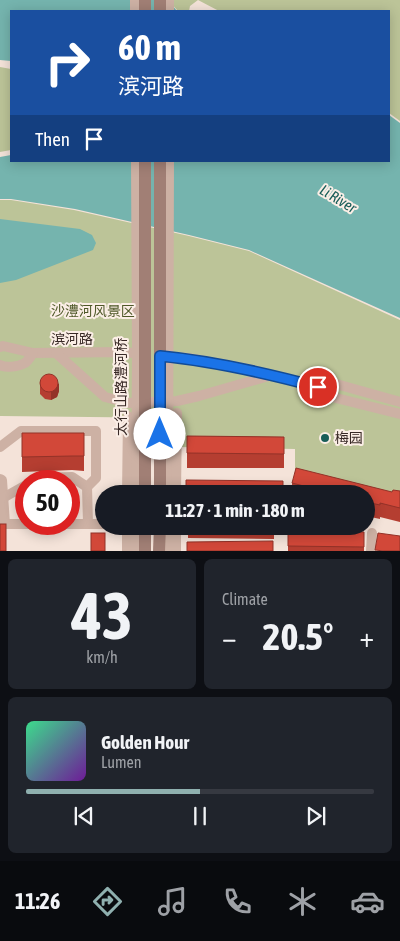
<!DOCTYPE html>
<meta charset="utf-8">
<style>
:root{--surface:#171b24;--page:#20242c;--text:#f1f3f6;--muted:#9ea1a6;--line:#363941;--accent:#8fb0af}
body{margin:0;font-family:"Asap Condensed","Noto Sans SC",sans-serif;background:var(--page);color:var(--text);height:100vh;display:flex;flex-direction:column;font-size:19px;white-space:nowrap}
*{box-sizing:border-box;margin:0}
p{font-size:16px;color:var(--muted)}
.icon{flex:none;width:28px;height:28px;fill:none;stroke:currentColor;stroke-width:2;stroke-linecap:round;stroke-linejoin:round}
.map{position:relative;height:551px;overflow:hidden}
.drawer{display:flex;flex-direction:column;gap:8px;padding:8px;background:#0d0f14;flex:1}
.drawer>*{flex:none}
.hud{position:absolute;left:10px;top:10px;width:380px;height:152px;border-radius:0px;box-shadow:0 2px 12px #0003;background:#1a4fa0;color:#fff;overflow:hidden}
.speed{position:absolute;left:15px;top:470px;display:flex;gap:10px;font-size:25px;font-weight:700;text-align:center}
.speed>*{display:grid;place-content:center;width:65px;height:65px;border-radius:50%;background:var(--surface);box-shadow:0 2px 12px #0003;line-height:1}
.speed .limit{border:8px solid #d22;background:#fff;color:#111}
.pin{position:absolute;display:grid;place-items:center;width:42px;height:42px;color:#fff;margin:-21px;border:2px solid #fff;border-radius:50%;box-shadow:0 1px 5px #0007}
.me{position:absolute;width:55px;margin:-28px;rotate:0deg;stroke-linejoin:round;filter:drop-shadow(0 0 4px #0008)}
.turn{display:flex;align-items:center;gap:18px;height:105px;padding:0 25px;font-size:22px}
.turn .icon{width:65px;height:65px;stroke-width:2.5}
.turn b{display:block;font-size:35px;line-height:42px}
.then{display:flex;align-items:center;height:48px;padding:0 25px;background:#0003;gap:10px;font-size:19px}
.big{font-size:38px;font-weight:700;line-height:1.1}
.drawer .widget{flex:1;display:flex;flex-direction:column;justify-content:center;gap:8px;min-width:0;padding:0 18px;border-radius:8px;background:var(--page)}
.drawer .dial{align-items:center;gap:0}
.dial b{font-size:65px;line-height:1}
.song{display:flex;align-items:center;gap:15px}
.cover{width:60px;height:60px;border-radius:8px;background:linear-gradient(135deg,hsl(150 70% 55%),hsl(280 70% 35%))}
.played{height:5px;border-radius:2px;background:linear-gradient(90deg,var(--accent) 50%,var(--line) 50%)}
.keys{display:flex;justify-content:space-around;direction:ltr}
.heat{display:flex;justify-content:space-between;align-items:center;font-size:28px;direction:ltr}
.drawer .tiles{flex:1;display:grid;gap:8px;grid-template-columns:1fr 1fr}
.widget:last-child{grid-column:span 2}
.trip{position:absolute;left:95px;top:485px;width:280px;height:50px;border-radius:25px;background:var(--surface);box-shadow:0 2px 12px #0003;font-weight:700;line-height:50px;text-align:center}
.dock{display:flex;height:80px;justify-content:space-around;align-items:center;background:#090b0e;color:var(--muted)}
.dock .icon{width:35px;height:35px}
.dock .current{color:var(--accent)}
.dock b{font-size:22px;color:var(--text)}
.map>svg:first-child{display:block}
.green{fill:#bcc498}
.water{fill:#75b4ae}
.lines{fill:none;stroke-linecap:round;stroke-linejoin:round}
.street{stroke:#cdb1a4;stroke-width:10}
.secondary{stroke:#a17f75;stroke-width:12}
.wall{fill:#b53e31}
.shaded-wall{fill:#933228}
.building{fill:#d24839;stroke:#933228}
.route-casing{stroke:#114b97;stroke-width:12}
.route{stroke:#1a73e8;stroke-width:9}
.poi-dot{fill:#185d58;stroke:#fbeee6;stroke-width:2}
.labels{text-anchor:middle;stroke-width:4;stroke-linejoin:round;paint-order:stroke}
.park-label{font-size:14px;fill:#4e5828;stroke:#fbeee6}
.street-label{font-size:14px;fill:#382926;stroke:#fbeee6}
.poi-label{font-size:14px;fill:#382926;stroke:#fbeee6;text-anchor:start}
.water-label{font-size:15px;font-style:italic;fill:#185d58;stroke:#fbeee6}
</style>
<div class="map">
<svg width="400" height="551" viewBox="0 0 400 551">
<rect width="100%" height="100%" fill="#f4e3d9"/>
<!-- green -->
<g class="green">
<polygon points="168,0 400,0 400,121 389,113 389,11 219,11 198,0 190,6 189,11 178,11"/>
<polygon points="0,67 11,69 11,150 0,152"/>
<polygon points="0,200 11,200 74,210 189,236 249,251 400,320 400,503 366,494 295,479 295,449 179,447 179,418 0,416"/>
</g>
<!-- water -->
<g class="water">
<polygon points="0,0 168,0 177,11 11,11 11,61 0,60"/>
<polygon points="389,115 400,123 400,318 249,250 189,235 75,209 11,199 0,199 0,157 11,155 11,161 389,161"/>
<polygon points="0,219 80,229 92,235 96,243 93,250 16,280 0,283"/>
</g>
<g class="lines">
<!-- street -->
<g class="street">
<polyline points="135,0 135,11"/>
<polyline points="169,11 169,0"/>
<polyline points="0,347 3,346 33,353 123,352 143,354"/>
<polyline points="56,353 105,397 128,403 177,401 199,396 272,375"/>
<polyline points="161,356 188,358 253,370 318,387 324,395 400,414"/>
<path d="M0 365C6 368 18 367 25 363 28 361 31 356 33 353"/>
<polyline points="318,387 329,382 400,402"/>
<polyline points="0,447 21,431 96,431 96,478 87,487"/>
<polyline points="0,479 2,480 5,524 104,524"/>
<polyline points="32,481 38,478 72,477 87,487 88,524"/>
<polyline points="127,494 128,416"/>
<polyline points="136,494 137,354 136,161"/>
<polyline points="168,494 169,161"/>
<polyline points="176,494 177,413"/>
<polyline points="3,498 26,485"/>
<polyline points="127,551 127,526"/>
<polyline points="135,551 136,526"/>
<polyline points="168,551 168,526"/>
<polyline points="176,551 176,526"/>
<polyline points="371,551 372,533"/>
</g>
<!-- secondary -->
<g class="secondary">
<polyline points="145,0 145,11"/>
<polyline points="160,0 160,11"/>
<polyline points="145,161 145,494"/>
<polyline points="160,494 160,161"/>
<polyline points="145,526 145,551"/>
<polyline points="159,551 160,526"/>
</g>
</g>
<!-- wall -->
<g class="wall">
<polygon points="40,380 59,391 57,397 51,400 45,399 40,394"/>
<polygon points="22,433 84,433 84,471 72,470 22,472"/>
<polygon points="187,436 284,437 284,468 187,468"/>
<polygon points="292,483 392,492 400,491 400,522 380,517 380,519 366,516 366,494 292,494"/>
<polygon points="188,526 274,526 274,539 188,538"/>
<polygon points="288,531 364,532 364,551 288,551"/>
</g>
<!-- shaded-wall -->
<polygon class="shaded-wall" points="59,383 59,391 57,397 51,400 51,392"/>
<!-- building -->
<g class="building">
<circle cx="49" cy="383" r="9"/>
<polygon points="22,433 84,433 84,456 72,456 22,457"/>
<polygon points="187,436 284,437 284,454 187,453"/>
<polygon points="296,468 392,492 393,490 400,491 400,508 380,503 380,505 366,502 366,494 335,494 292,483"/>
<polygon points="186,480 283,481 283,494 186,494"/>
<rect x="0" y="524" width="6" height="27"/>
<polygon points="288,531 364,532 364,547 288,546"/>
<rect x="91" y="533" width="14" height="18"/>
<polygon points="378,533 400,536 400,551 384,551 375,550"/>
<polygon points="273,541 273,551 187,551 187,542"/>
</g>
<g class="lines">
<defs>
<path id="route" d="M160 434V356C214 361 266 373 318 387"/>
</defs>
<!-- route casing -->
<use href="#route" class="route-casing"/>
<!-- route -->
<use href="#route" class="route"/>
</g>
<!-- markers -->
<circle class="poi-dot" cx="325" cy="438" r="5"/>
<g class="labels">
<!-- park labels -->
<g class="park-label">
<text x="93" y="316">沙澧河风景区</text>
</g>
<!-- street labels -->
<g class="street-label">
<text x="72" y="344">滨河路</text>
<text transform="translate(121 387) rotate(-90)" y="5">太行山路澧河桥</text>
</g>
<!-- poi labels -->
<g class="poi-label">
<text x="335" y="443">梅园</text>
</g>
<!-- water labels -->
<g class="water-label">
<text transform="translate(338 199) rotate(31)" y="5">Li River</text>
</g>
</g>
</svg>
<div class="speed"><div class="limit">50</div></div>
<div class="pin" style="left:318px;top:387px;background:#d93025"><svg class="icon" aria-label="arrive" viewBox="0 0 24 24"><path d="M6 21V4h12l-3 4 3 4H6"/></svg></div>
<svg class="me" style="left:160px;top:434px" viewBox="-20 -20 40 40"><circle r="19" fill="#fff"/><path d="M0-13L10 11 0 6-10 11z" fill="#1a73e8"/></svg>
<div class="trip">11:27 · 1 min · 180 m</div>
<div class="hud">
<div class="turn"><svg class="icon" aria-label="right" viewBox="0 0 24 24"><path d="M7 20v-9h11M14 6l5 5-5 5"/></svg><div><b>60 m</b>滨河路</div></div>
<div class="then">Then<svg class="icon" aria-label="arrive" viewBox="0 0 24 24"><path d="M6 21V4h12l-3 4 3 4H6"/></svg></div>
</div>
</div>
<section class="drawer">
<div class="tiles">
<div class="widget dial"><b>43</b><p>km/h</p></div>
<div class="widget"><p>Climate</p>
<div class="heat"><a>−</a><b class="big">20.5°</b><a>+</a></div>
</div>
<div class="widget">
<div class="song"><i class="cover"></i><div><b>Golden Hour</b><p>Lumen</p></div></div>
<div class="played"></div>
<div class="keys"><svg class="icon" aria-label="previous" viewBox="0 0 24 24"><path d="M18 5L8 12l10 7zM5 5v14"/></svg><svg class="icon" aria-label="pause" viewBox="0 0 24 24"><path d="M8 5v14M16 5v14"/></svg><svg class="icon" aria-label="next" viewBox="0 0 24 24"><path d="M6 5l10 7-10 7zM19 5v14"/></svg></div>
</div>
</div>
</section>
<nav class="dock">
<b>11:26</b>
<svg class="icon current" aria-label="directions" viewBox="0 0 24 24"><path d="M12 3l9 9-9 9-9-9zM9 14v-3h6M13 9l2 2-2 2"/></svg>
<svg class="icon" aria-label="music" viewBox="0 0 24 24"><path d="M9 18V5l10-2v13"/><circle cx="6" cy="18" r="3"/><circle cx="16" cy="16" r="3"/></svg>
<svg class="icon" aria-label="phone" viewBox="0 0 24 24"><path d="M5 4h4l2 5-3 2q2 4 5 5l2-3 5 2v4C11 20 4 13 5 4z"/></svg>
<svg class="icon" aria-label="climate" viewBox="0 0 24 24"><path d="M12 3v18M4 7l16 10M4 17L20 7"/></svg>
<svg class="icon" aria-label="car" viewBox="0 0 24 24"><path d="M5 17H2v-5l4-1 3-4h7l3 4 3 1v5h-3M9 17h6M6 11h13"/><circle cx="7" cy="17" r="2"/><circle cx="17" cy="17" r="2"/></svg>
</nav>
